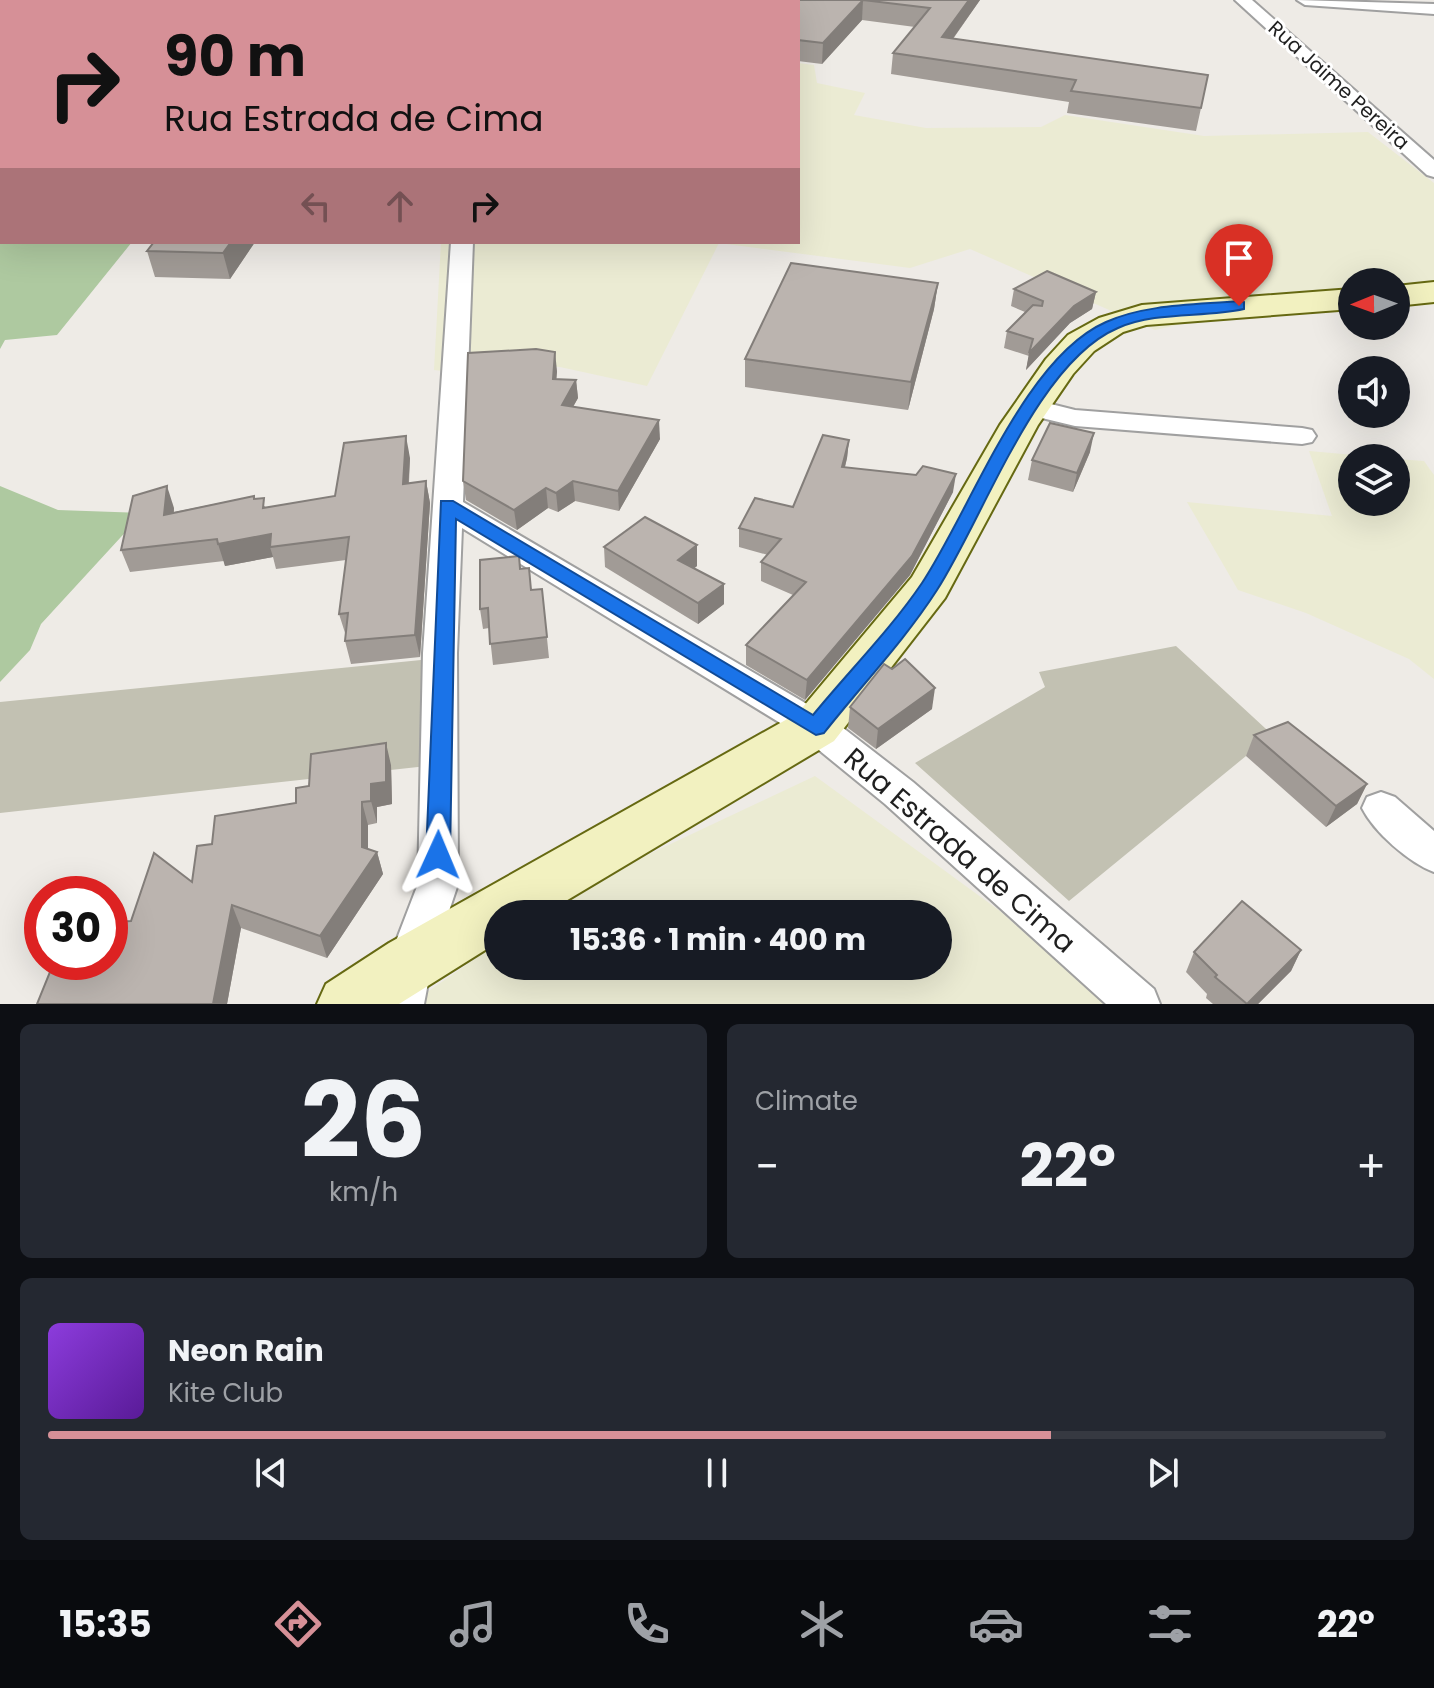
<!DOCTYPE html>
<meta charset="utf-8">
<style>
:root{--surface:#171b24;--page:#242831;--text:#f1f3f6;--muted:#9ea1a6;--line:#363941;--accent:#d69097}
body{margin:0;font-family:Poppins,sans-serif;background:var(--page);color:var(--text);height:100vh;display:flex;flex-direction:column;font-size:30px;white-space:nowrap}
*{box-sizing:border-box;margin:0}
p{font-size:26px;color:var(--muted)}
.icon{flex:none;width:44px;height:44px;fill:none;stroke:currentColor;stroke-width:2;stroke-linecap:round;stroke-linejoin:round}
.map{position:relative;height:1004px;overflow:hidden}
.drawer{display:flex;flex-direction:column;gap:20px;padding:20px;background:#0d0f14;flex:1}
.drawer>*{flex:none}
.hud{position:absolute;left:0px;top:0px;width:800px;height:244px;box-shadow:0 8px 32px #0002;background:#d69097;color:#111;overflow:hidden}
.needle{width:52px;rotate:269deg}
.fabs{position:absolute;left:1338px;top:268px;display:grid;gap:16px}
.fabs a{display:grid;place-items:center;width:72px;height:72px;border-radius:50%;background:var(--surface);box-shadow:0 8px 32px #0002;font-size:40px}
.speed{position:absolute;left:24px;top:876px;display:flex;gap:16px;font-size:40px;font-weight:700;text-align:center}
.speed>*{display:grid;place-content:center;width:104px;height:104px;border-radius:50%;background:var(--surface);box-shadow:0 8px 32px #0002;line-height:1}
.speed .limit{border:12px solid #d22;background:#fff;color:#111}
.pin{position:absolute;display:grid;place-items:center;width:68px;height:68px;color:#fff;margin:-82px -34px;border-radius:50% 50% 50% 0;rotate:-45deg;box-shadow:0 0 8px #0007}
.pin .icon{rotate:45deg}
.me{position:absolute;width:88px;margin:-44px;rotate:1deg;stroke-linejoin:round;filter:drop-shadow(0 0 6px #0008)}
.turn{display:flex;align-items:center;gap:28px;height:168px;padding:0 32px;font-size:36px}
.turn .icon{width:104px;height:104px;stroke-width:2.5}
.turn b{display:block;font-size:56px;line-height:68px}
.lanes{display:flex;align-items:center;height:76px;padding:0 32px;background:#0003;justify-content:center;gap:40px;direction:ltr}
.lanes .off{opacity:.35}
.big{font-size:60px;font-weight:700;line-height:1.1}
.drawer .card{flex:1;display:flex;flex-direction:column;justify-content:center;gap:12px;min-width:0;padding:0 28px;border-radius:12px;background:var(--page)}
.drawer .dial{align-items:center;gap:0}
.dial b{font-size:104px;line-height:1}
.song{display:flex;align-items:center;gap:24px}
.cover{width:96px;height:96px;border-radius:12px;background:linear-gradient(135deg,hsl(270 70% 55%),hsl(270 70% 35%))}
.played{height:8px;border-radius:4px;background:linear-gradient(90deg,var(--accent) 75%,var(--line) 75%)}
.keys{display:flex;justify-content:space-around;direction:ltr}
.heat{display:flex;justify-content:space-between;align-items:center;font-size:44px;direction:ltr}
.drawer .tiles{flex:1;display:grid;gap:20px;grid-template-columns:1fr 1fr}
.card:last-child{grid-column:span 2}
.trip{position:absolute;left:484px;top:900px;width:468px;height:80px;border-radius:40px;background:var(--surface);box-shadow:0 8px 32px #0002;font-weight:700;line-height:80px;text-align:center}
.dock{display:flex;height:128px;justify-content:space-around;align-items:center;background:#090b0e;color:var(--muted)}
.dock .icon{width:56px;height:56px}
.dock .active{color:var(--accent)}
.dock b{font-size:36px;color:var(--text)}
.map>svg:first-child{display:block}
.construction{fill:#c2c1b2}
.farmland{fill:#ebebd3}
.forest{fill:#aec9a0}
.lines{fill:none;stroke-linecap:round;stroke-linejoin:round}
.street-casing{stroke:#a0a0a0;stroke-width:4}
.secondary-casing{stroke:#666912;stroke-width:4}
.street{fill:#fff;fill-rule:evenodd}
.secondary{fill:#f2f1c0;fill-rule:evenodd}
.wall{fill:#a19b96}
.shaded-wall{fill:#837e7a}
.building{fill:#bbb4af;stroke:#837e7a;stroke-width:2}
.route{fill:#1a73e8;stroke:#114b97;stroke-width:2}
.labels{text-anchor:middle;stroke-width:6;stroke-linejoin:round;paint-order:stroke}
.far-street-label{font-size:20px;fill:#1f1f1f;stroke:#fff}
.near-street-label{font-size:28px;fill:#1f1f1f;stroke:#fff}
</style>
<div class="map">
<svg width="1434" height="1004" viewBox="0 0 1434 1004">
<rect width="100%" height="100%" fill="#eeebe6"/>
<!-- construction -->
<g class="construction">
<polygon points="1176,646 1280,742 1246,756 1069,901 915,763 1045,687 1039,672"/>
<polygon points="431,659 427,766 0,813 0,702"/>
</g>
<!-- farmland -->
<g class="farmland">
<polygon points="798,63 814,65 817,83 865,93 854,115 926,128 1041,127 1065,115 1204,136 1368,132 1434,183 1434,305 1396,306 1396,282 1352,282 1352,308 1232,313 1155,330 970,249 910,268 719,243 647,386 560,367 520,364 459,373 434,370 441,242 798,242"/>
<polygon points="1309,451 1388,458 1352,458 1352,502 1396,502 1396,459 1424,461 1434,475 1434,679 1409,659 1306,613 1238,590 1187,502 1332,516"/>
<polygon points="815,776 1000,911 1105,1004 410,1004 498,943 498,966 938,966 938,914 539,914 575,889"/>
</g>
<!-- forest -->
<g class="forest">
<polygon points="0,185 2,242 132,242 57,335 5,340 0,349"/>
<polygon points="0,486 58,510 143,513 41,624 30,650 0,682"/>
</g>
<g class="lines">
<defs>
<g id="street">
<polygon points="486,0 502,0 485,2"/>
<polygon points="1235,0 1252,0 1434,160 1434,177 1427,175"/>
<polygon points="1297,0 1434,4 1434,14 1305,5"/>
<polygon points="451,242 473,242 463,502 829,717 913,782 1154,989 1160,1004 1106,1004 885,804 803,737 462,528 457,653 458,884 432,962 424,1004 380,1004 388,962 418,884 423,653"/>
<polygon points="1031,399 1075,410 1302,428 1312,430 1316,436 1312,442 1302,444 1075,426 1021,413 1017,407 1021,401"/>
<path d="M1381 792 1395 797 1434 831V872C1409 863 1374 832 1362 808L1367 797Z"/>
</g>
<g id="secondary">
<polygon points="4,0 28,0 3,2"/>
<polygon points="1434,282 1434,302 1396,306 1396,286"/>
<polygon points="1352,289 1352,309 1146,325 1123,332 1094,351 1073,374 1038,425 945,598 834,741 544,914 498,914 498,942 399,1004 317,1004 326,984 389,943 798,713 912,577 1000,425 1046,359 1068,335 1099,318 1142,305"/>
</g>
</defs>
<!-- street casing -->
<use href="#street" class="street-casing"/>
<!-- secondary casing -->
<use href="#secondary" class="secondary-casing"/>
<!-- street -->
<use href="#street" class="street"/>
<!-- secondary -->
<use href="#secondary" class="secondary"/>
</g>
<!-- wall -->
<g class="wall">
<polygon points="644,0 980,0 953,39 1201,108 1196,131 1067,113 1069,102 891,74 893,53 915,27 862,20 822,64 798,61 798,2"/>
<rect x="0" y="78" width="2" height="106"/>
<polygon points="154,242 255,242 230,279 155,277 147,251"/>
<polygon points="938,283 934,309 908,410 745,387 745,359"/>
<polygon points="1014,289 1096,292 1092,309 1070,323 1026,370 1029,356 1004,348 1007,331 1025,312 1011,306"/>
<polygon points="557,371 556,380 576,380 578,398 573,407 660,439 619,511 575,501 558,512 548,508 517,530 466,500 463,481"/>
<polygon points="849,440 847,458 845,467 953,492 910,575 805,700 746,665 746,645 793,595 761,581 761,562 768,555 739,547 739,528 793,507"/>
<polygon points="1090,452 1073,492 1028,480 1032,460"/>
<polygon points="410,458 409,483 426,481 430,503 420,657 351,664 345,641 346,636 339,614 346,560 276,569 273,557 225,566 224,561 130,572 121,550 174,508 174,512 254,496 255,499 267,508 335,496"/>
<polygon points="604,547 697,566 694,568 724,584 724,604 698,624 605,567"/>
<polygon points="519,556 521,569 532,590 542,589 549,658 493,665 489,628 483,629 480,609"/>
<polygon points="850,707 932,709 876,749 848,728"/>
<polygon points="1254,735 1367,784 1357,804 1326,827 1246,756"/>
<polygon points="391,765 392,804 377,807 377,823 368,825 368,849 377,852 383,874 327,958 241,928 227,1004 37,1004 131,921 192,882 212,844 296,803 309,786"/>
<polygon points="1301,950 1291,971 1258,1004 1213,1004 1206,998 1207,994 1186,972 1194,952"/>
</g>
<!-- shaded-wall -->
<g class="shaded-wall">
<polygon points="422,0 436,0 436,2 421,2"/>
<polygon points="863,0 862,20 822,64 823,43"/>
<polygon points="969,0 980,0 939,58 942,37"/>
<polygon points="231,242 255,242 230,279 223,253"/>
<polygon points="938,283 934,309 908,410 911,382"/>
<polygon points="1096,292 1092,309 1070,323 1026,370 1029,353 1074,306"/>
<polygon points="555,352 557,371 555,398 553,379"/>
<polygon points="576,380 578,398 563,424 562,405"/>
<polygon points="659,420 660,439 619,511 618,491"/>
<polygon points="1094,433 1090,452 1073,492 1077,473"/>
<polygon points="406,436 410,458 407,506 403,484"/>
<polygon points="849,440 847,458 840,486 842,467"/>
<polygon points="956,474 953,492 910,575 805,700 807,680"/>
<polygon points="426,481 430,503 420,657 415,635"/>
<polygon points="573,481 575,501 558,512 556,493"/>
<polygon points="167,486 174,508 171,536 164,515"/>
<polygon points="546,488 548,508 517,530 514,510"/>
<polygon points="271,534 270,547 273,557 225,566 218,544"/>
<polygon points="697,545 697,566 678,581 678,560"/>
<polygon points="724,584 724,604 698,624 698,603"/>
<polygon points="935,688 932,709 876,749 878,729"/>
<polygon points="386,743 391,765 392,804 377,807 377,823 371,801 371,784"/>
<polygon points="1367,784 1357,804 1326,827 1336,806"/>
<polygon points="362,802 368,825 368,864 377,852 383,874 327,958 320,936 362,847"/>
<polygon points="232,905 241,928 227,1004 213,1004"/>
<polygon points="1301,950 1291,971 1258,1004 1247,1004"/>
</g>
<!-- building -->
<g class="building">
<polygon points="158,0 422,0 421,2 156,2"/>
<polygon points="644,0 969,0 942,37 1208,75 1201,108 1071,91 1076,80 893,53 930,8 863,0 823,43 798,40 798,2 642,2"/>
<rect x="0" y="78" width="2" height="77"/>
<polygon points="154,242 231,242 223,253 147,251"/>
<polygon points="791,263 938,283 911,382 745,359"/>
<polygon points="1047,271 1096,292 1074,306 1029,353 1033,339 1007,331 1033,305 1042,306 1043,301 1014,289"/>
<polygon points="536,349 555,352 553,379 576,380 562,405 659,420 618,491 573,481 556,493 546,488 514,510 463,481 468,353"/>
<polygon points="1050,423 1094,433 1077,473 1032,460"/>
<polygon points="823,435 849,440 842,467 916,475 923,466 956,474 912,556 807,680 746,645 806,582 761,562 781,539 739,528 755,498 793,507"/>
<polygon points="406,436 403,484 426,481 415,635 345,641 348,613 339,614 349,537 270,547 271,534 218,544 217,539 121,550 133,496 167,486 164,515 254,496 254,499 264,498 263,508 335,496 344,443"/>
<polygon points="645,517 697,545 678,560 724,584 698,603 604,547"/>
<polygon points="519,556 520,569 529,568 531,590 542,589 547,637 490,644 488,608 480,609 480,560"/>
<polygon points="905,659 935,688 878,729 850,707 884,664 892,669"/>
<polygon points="1288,722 1367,784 1336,806 1254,735"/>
<polygon points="386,743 386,782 371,784 371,801 362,802 362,847 377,852 320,936 232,905 213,1004 37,1004 54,962 110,962 110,922 131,921 154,853 192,882 197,846 212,844 215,816 296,803 296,788 309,786 311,754"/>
<polygon points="1242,901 1301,950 1247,1004 1215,977 1217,975 1194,952"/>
</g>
<!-- route -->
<path class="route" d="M1239 301 1244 302V309C1203 318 1157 311 1118 328 1037 362 984 517 937 590 905 640 861 686 824 733L816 735 456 519 450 855 447 862 438 865 429 862 426 855 441 501H453L813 715C849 671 891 629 922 583 971 509 1024 358 1106 322 1146 304 1195 305 1239 301Z"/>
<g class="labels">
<!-- far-street labels -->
<g class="far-street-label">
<text transform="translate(1339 85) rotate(42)" y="7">Rua Jaime Pereira</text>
</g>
<!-- near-street labels -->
<g class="near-street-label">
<text transform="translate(960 850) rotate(41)" y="10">Rua Estrada de Cima</text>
</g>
</g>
</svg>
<div class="fabs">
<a><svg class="needle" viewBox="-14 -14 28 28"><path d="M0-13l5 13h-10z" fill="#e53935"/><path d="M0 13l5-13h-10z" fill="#9ea1a6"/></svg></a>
<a><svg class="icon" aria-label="sound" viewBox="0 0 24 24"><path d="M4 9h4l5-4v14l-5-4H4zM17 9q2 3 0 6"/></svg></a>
<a><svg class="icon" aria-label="layers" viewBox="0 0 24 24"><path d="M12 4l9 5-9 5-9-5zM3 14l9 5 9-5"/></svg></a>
</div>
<div class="speed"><div class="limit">30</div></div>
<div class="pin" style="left:1239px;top:306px;background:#d93025"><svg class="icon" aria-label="arrive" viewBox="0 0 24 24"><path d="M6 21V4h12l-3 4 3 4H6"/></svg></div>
<svg class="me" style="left:438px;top:855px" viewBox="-20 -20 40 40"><path d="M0-17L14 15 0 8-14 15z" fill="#1a73e8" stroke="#fff" stroke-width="4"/></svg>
<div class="trip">15:36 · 1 min · 400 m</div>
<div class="hud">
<div class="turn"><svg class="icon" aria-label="right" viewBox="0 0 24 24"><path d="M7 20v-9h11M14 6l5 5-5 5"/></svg><div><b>90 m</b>Rua Estrada de Cima</div></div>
<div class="lanes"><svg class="icon off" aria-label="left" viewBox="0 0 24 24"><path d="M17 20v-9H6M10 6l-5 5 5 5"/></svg><svg class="icon off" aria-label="ahead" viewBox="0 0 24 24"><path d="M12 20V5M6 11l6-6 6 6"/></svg><svg class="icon" aria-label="right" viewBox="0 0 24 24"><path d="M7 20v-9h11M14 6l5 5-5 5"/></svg></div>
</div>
</div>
<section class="drawer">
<div class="tiles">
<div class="card dial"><b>26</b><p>km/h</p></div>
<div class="card"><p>Climate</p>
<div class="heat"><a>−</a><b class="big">22°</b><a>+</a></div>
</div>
<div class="card">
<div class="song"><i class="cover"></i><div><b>Neon Rain</b><p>Kite Club</p></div></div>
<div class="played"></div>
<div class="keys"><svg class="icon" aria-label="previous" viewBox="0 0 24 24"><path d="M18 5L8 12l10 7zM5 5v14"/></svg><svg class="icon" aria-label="pause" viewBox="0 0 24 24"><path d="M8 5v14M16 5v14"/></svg><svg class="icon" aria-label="next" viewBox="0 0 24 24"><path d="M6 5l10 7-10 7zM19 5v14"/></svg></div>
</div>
</div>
</section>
<nav class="dock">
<b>15:35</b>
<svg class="icon active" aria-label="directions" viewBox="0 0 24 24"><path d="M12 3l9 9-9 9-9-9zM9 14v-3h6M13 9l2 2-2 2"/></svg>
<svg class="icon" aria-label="music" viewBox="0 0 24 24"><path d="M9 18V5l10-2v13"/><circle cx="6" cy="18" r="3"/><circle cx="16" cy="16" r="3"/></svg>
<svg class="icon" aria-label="phone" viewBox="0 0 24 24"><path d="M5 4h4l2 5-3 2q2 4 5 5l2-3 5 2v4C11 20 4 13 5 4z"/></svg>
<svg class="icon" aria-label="climate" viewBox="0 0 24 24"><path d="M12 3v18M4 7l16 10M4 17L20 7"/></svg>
<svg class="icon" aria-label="car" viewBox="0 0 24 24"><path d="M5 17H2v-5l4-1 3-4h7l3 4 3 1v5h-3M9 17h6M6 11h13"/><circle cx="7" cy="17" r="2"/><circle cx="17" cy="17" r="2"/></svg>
<svg class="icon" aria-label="filters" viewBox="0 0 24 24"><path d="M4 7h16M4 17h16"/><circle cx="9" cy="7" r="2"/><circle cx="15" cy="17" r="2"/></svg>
<b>22°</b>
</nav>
